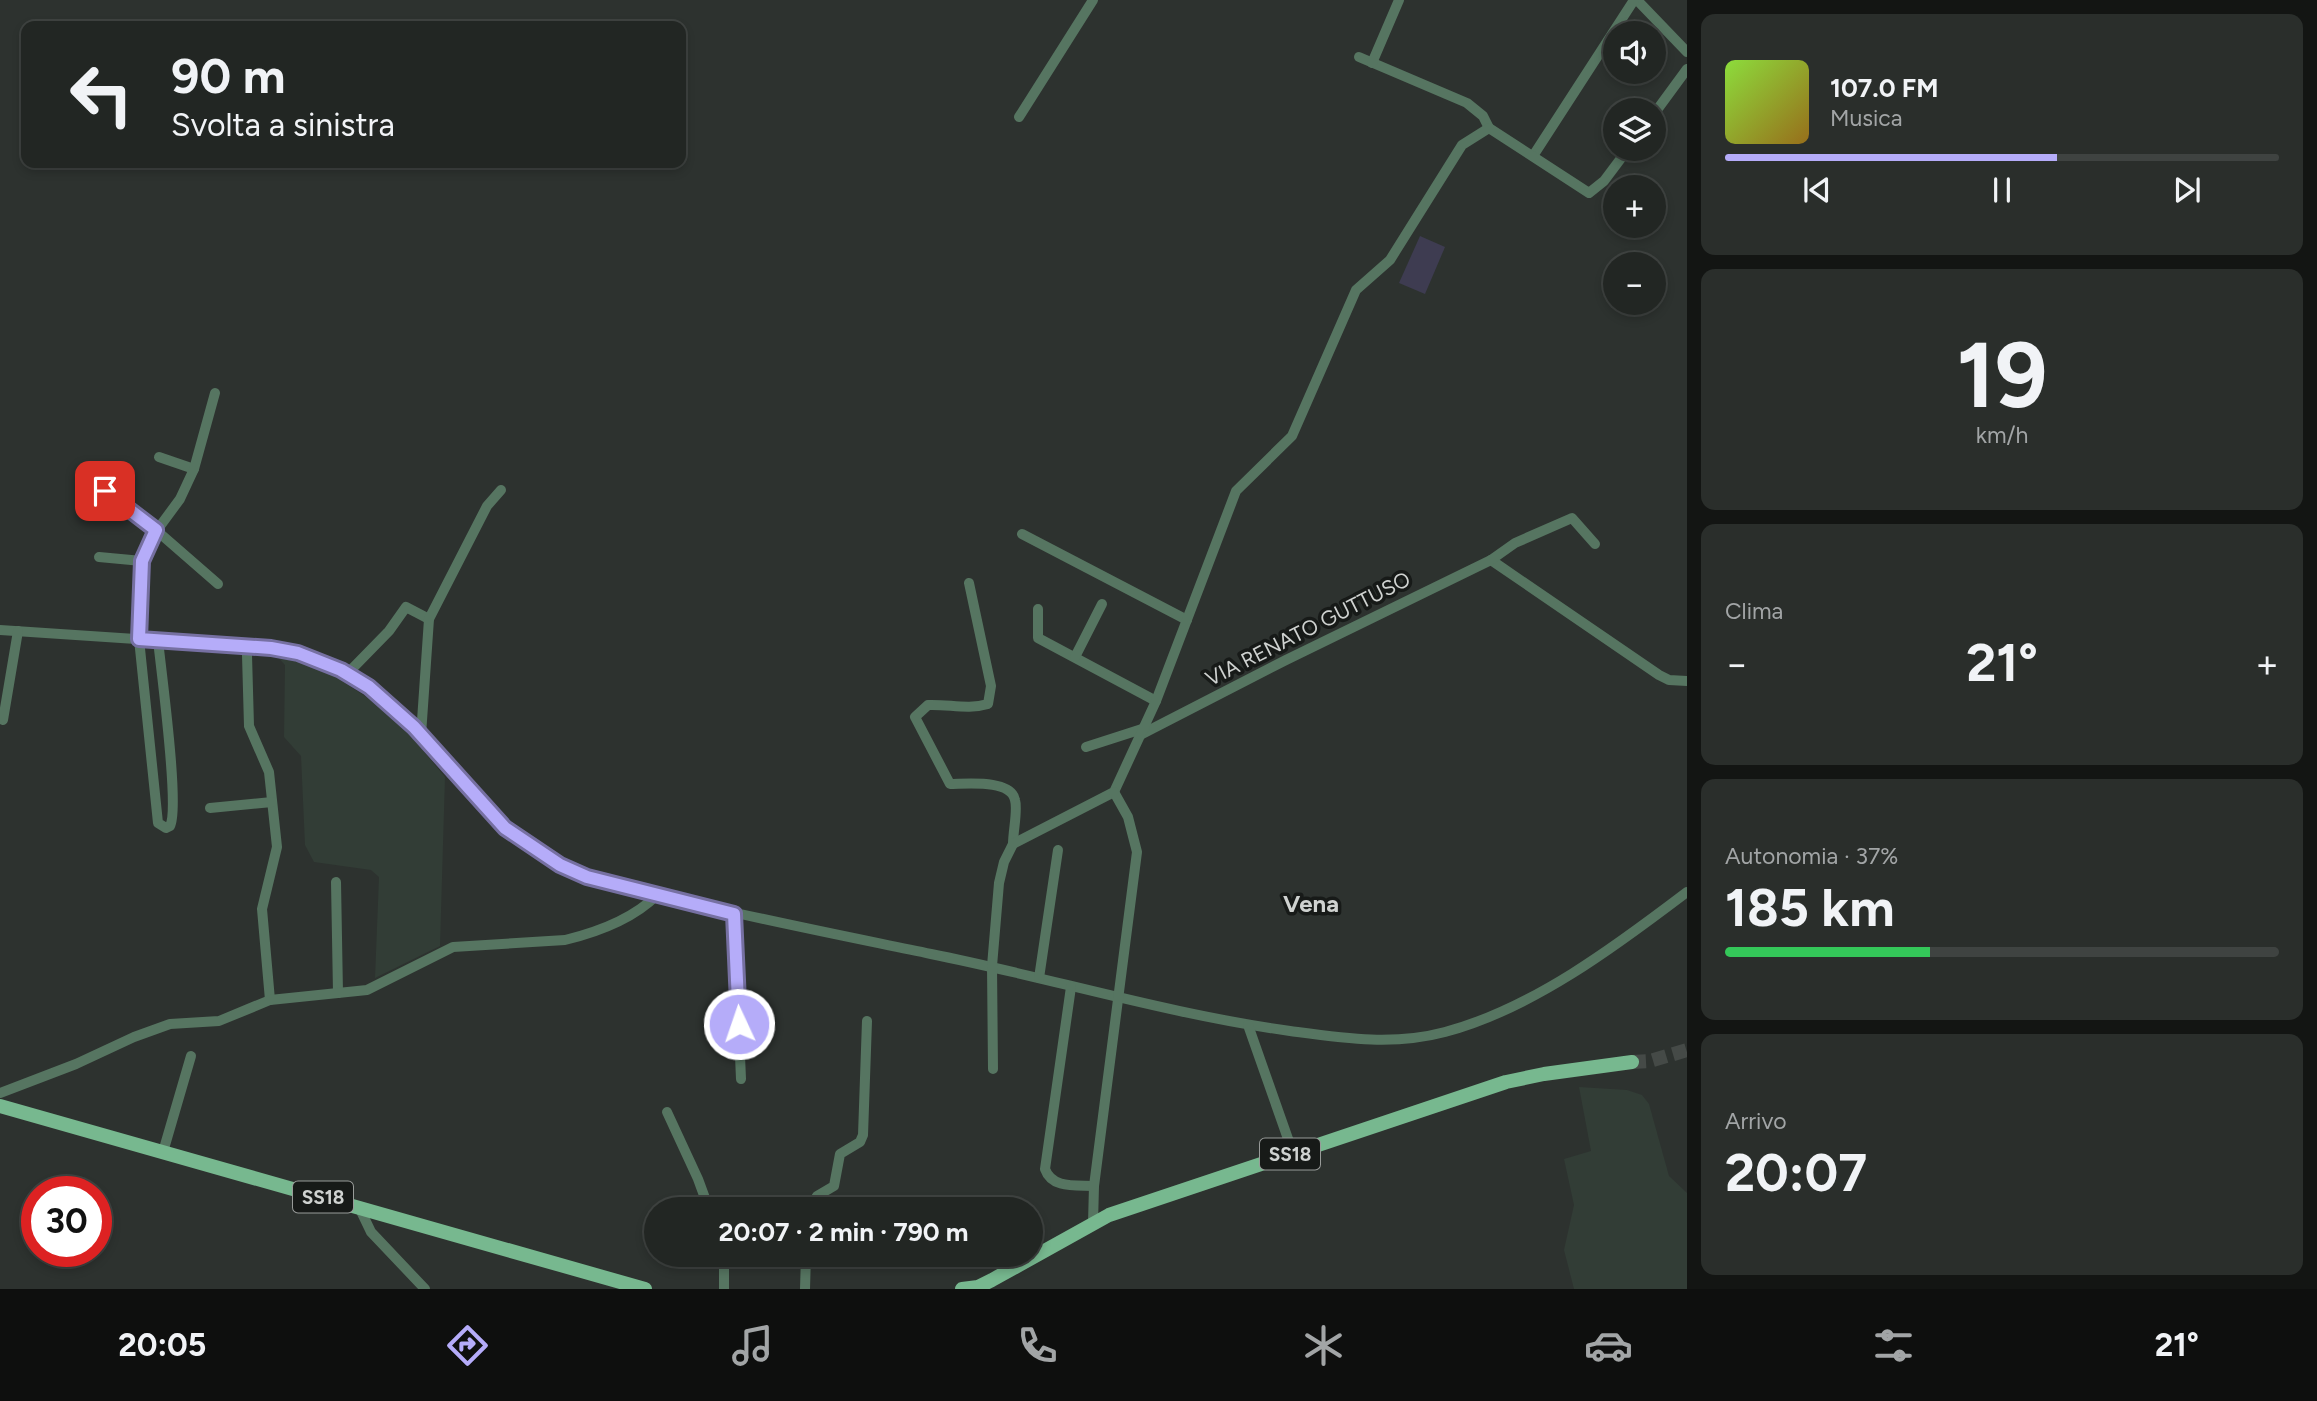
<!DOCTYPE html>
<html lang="it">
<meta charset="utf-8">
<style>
:root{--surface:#222623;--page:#2a2e2b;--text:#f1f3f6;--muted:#a2a5a6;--line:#3f4341;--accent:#b5acf9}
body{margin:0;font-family:Figtree,sans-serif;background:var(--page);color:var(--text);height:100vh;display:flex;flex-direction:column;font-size:26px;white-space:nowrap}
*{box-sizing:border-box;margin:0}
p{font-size:23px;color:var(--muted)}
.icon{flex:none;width:38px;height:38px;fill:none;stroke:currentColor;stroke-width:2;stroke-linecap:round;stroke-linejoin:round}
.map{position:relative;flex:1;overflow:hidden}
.details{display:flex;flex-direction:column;gap:14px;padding:14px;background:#131513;width:630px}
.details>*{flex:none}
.top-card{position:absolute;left:21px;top:21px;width:665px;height:147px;border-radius:14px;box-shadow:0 4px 10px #0003,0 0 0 2px var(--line);background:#222623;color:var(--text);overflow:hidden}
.tools{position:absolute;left:1603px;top:21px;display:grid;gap:14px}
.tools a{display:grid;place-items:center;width:63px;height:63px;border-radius:50%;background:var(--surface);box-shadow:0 4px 10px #0003,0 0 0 2px var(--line);font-size:35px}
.speed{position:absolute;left:21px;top:1176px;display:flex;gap:14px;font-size:35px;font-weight:700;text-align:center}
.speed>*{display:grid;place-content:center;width:91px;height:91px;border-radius:50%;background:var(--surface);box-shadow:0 4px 10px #0003,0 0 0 2px var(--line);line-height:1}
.speed .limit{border:10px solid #d22;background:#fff;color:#111}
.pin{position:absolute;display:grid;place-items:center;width:60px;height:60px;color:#fff;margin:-30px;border-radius:14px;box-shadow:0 4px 10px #0006}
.me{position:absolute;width:77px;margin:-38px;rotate:357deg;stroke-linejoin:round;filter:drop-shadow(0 0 5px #0008)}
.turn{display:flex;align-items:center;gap:24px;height:147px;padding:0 35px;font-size:32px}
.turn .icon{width:91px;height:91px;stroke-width:2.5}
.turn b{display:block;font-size:49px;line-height:60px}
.big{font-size:52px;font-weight:700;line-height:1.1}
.details .card{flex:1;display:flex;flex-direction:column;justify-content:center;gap:10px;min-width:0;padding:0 24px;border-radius:14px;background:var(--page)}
.details .dial{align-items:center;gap:0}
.dial b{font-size:91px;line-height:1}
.song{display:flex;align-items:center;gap:21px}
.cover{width:84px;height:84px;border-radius:10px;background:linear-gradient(135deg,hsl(90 70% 55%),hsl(40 70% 35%))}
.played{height:7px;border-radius:4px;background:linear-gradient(90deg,var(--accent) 60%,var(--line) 60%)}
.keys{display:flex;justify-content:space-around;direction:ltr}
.heat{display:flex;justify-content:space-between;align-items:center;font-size:38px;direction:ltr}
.charge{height:10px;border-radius:5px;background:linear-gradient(90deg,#34c759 37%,var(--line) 0)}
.trip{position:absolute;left:644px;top:1197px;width:399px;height:70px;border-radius:35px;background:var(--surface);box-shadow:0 4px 10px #0003,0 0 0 2px var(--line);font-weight:700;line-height:70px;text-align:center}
.menu{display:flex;height:112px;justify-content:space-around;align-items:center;background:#0e0f0e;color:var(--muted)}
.menu .icon{width:49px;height:49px}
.menu .current{color:var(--accent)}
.menu b{font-size:32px;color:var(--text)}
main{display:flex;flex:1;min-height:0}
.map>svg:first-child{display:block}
.built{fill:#323d36}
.green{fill:#3e3c51}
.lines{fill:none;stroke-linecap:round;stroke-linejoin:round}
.major-tunnel{stroke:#454a47;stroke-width:14;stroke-dasharray:14 7;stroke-linecap:butt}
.minor{stroke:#567561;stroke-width:10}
.major{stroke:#77b88f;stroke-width:14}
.route-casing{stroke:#7670a2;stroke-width:18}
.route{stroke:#b5acf9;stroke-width:12}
.labels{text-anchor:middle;stroke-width:7;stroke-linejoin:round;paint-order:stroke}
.shield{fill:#171a18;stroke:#989b99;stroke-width:2}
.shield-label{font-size:19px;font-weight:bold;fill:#cfd2d0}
.street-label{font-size:21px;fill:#cfd2d0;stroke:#171a18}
.quarter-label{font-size:24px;font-weight:bold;fill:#cfd2d0;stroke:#171a18}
</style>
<main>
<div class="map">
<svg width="1687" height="1289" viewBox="0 0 1687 1289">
<rect width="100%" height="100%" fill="#2d322f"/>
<!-- built -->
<g class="built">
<polygon points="274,653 325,670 374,702 410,735 445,777 440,946 375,978 379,877 371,870 314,862 305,845 301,756 284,737 285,665"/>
<polygon points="1579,1087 1627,1090 1642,1095 1649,1104 1669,1176 1687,1193 1687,1289 1574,1289 1564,1250 1574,1205 1564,1159 1591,1151"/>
</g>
<!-- green -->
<polygon class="green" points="1420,236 1445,247 1425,294 1399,283"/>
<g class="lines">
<!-- major-tunnel -->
<polyline class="major-tunnel" points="1632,1062 1650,1061 1687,1050"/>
<!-- minor -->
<g class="minor">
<polyline points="1637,0 1687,52"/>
<polyline points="1359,57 1467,103 1483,116 1489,128"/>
<polyline points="1372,63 1399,0"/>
<polyline points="1654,114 1687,69"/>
<polyline points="1019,117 1093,0"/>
<polyline points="1533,156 1634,0"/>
<polyline points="159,457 194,469"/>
<polyline points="105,491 156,530 218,584"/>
<polyline points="1022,534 1187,620"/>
<polyline points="99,557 142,561"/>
<polyline points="1491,560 1659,675 1669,680 1687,681"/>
<path d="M969 583 991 686 988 704C968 710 949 704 928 705L915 717 950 784C966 784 1011 779 1015 800 1018 810 1013 831 1013 844"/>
<polyline points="1038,609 1038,638 1156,701"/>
<path d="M0 630 271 648C307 655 341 667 371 689 423 729 456 788 507 829 523 842 541 854 559 864 592 883 633 889 671 898 757 919 844 936 931 954 1051 978 1168 1014 1290 1031 1342 1038 1393 1046 1445 1032 1532 1009 1616 946 1687 892"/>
<path d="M158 640C161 670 180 808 170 826L166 828 158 823 139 639 142 561 152 537 180 499 194 469 215 393"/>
<polyline points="247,655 249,726 269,772 277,847 262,909 270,1000"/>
<polyline points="1075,657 1102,604"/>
<polyline points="347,674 389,631 406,607 429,619"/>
<polyline points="3,720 18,631"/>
<polyline points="1142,734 1286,660 1491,560 1515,543 1572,518 1595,544"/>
<polyline points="421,735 429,619 487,506 501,490"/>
<polyline points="1086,747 1145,728"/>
<polyline points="210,808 272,802"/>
<polyline points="336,882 338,993"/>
<polyline points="734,914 741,1079"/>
<polyline points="1039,978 1058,850"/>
<path d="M1071 987 1045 1169C1052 1189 1076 1185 1094 1186"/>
<polyline points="1248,1025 1293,1153"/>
<polyline points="993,1069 992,966 999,883 1004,862 1013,844 1114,792 1156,701 1236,491 1292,436 1356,290 1390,260 1462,145 1489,128 1589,193 1604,181 1628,149"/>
<path d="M0 1093 76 1064 134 1037 170 1024 219 1021 270 1000 367 990 453 947 565 940C598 932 633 919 657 895"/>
<polyline points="667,1112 698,1179 709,1209"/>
<polyline points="163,1152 191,1056"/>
<polyline points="359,1207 371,1232 425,1289"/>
<polyline points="809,1209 817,1196 834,1186 840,1154 860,1142 863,1135 867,1021"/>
<polyline points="1093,1223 1094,1186 1137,852 1128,817 1114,792"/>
<polyline points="724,1255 724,1289"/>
<polyline points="805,1289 806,1255"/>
</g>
<!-- major -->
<g class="major">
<polyline points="0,1106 645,1289"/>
<polyline points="962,1289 978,1287 992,1280 1109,1215 1506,1082 1544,1074 1632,1062"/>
</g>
</g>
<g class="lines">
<defs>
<polyline id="route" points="105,491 156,530 142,561 139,639 271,648 298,653 341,670 369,687 414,727 505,828 560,865 587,877 734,914 739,1024"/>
</defs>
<!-- route casing -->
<use href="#route" class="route-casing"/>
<!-- route -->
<use href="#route" class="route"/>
</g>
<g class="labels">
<!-- shield labels -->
<g class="shield">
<rect x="1260" y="1138.5" width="60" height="31" rx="5"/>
<rect x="293" y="1181.5" width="60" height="31" rx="5"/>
</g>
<g class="shield-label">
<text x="1290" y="1161">SS18</text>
<text x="323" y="1204">SS18</text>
</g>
<!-- street labels -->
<g class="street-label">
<text transform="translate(1308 629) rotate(-27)" y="7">VIA RENATO GUTTUSO</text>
</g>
<!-- quarter labels -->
<g class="quarter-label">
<text x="1311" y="912">Vena</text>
</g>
</g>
</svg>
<div class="tools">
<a><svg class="icon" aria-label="sound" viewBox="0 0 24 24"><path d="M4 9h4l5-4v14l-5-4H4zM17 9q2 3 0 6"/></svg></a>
<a><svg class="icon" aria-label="layers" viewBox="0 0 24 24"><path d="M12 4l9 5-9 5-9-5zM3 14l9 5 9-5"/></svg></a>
<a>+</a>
<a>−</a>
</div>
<div class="speed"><div class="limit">30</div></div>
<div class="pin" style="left:105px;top:491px;background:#d93025"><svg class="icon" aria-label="arrive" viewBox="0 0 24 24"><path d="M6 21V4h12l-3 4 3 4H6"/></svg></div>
<svg class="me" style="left:739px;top:1024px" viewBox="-20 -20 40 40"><circle r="17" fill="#b5acf9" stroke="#fff" stroke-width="3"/><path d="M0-11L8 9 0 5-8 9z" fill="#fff"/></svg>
<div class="trip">20:07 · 2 min · 790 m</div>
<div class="top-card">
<div class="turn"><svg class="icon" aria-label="left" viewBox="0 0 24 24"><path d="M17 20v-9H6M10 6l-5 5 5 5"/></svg><div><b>90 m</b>Svolta a sinistra</div></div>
</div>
</div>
<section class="details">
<div class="card">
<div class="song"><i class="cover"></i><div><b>107.0 FM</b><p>Musica</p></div></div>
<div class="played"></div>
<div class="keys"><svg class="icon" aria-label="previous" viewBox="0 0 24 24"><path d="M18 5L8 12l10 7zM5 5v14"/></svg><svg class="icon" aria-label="pause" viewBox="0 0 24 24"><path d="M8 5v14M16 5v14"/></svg><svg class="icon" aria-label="next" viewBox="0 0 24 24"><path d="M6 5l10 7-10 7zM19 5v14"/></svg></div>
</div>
<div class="card dial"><b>19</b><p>km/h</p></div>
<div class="card"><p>Clima</p>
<div class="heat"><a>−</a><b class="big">21°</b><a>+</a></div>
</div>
<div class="card"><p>Autonomia · 37%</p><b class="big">185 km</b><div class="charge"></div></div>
<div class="card"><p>Arrivo</p><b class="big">20:07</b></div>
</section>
</main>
<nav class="menu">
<b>20:05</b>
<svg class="icon current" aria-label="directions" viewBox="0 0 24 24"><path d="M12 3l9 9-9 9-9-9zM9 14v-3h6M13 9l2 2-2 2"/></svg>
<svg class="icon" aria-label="music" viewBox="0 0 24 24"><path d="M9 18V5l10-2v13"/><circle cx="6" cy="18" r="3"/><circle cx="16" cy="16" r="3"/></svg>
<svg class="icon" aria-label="phone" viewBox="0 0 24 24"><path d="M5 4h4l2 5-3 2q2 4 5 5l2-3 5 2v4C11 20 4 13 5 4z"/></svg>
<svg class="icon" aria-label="climate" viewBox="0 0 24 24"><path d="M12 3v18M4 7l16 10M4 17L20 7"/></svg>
<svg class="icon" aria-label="car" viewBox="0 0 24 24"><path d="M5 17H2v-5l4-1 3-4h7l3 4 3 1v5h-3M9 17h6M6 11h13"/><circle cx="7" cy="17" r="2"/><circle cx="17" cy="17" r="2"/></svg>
<svg class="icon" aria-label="filters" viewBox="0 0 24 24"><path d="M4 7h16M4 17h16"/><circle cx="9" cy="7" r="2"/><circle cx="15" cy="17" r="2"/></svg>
<b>21°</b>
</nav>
